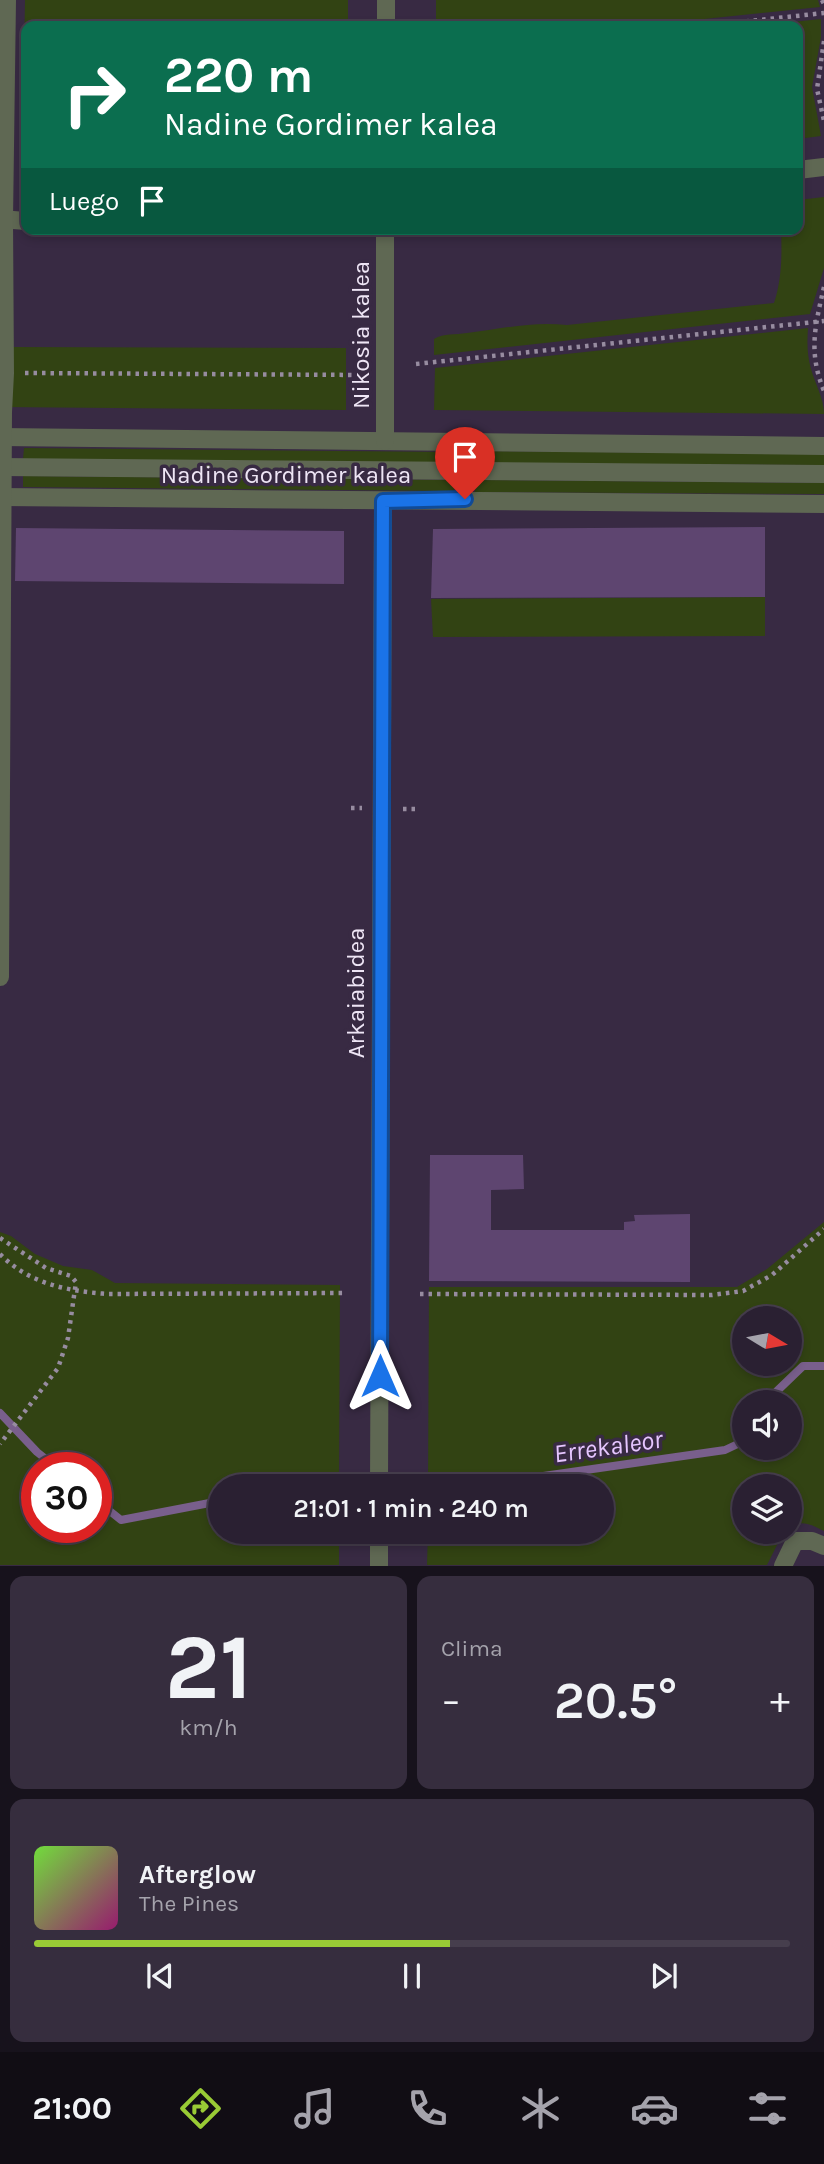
<!DOCTYPE html>
<html lang="es">
<meta charset="utf-8">
<style>
:root{--surface:#2a2032;--page:#362d3e;--text:#f1f3f6;--muted:#a5a3ac;--line:#463e4d;--accent:#99cb35}
body{margin:0;font-family:Karla,sans-serif;background:var(--page);color:var(--text);height:100vh;display:flex;flex-direction:column;font-size:26px;white-space:nowrap}
*{box-sizing:border-box;margin:0}
p{font-size:23px;color:var(--muted)}
.icon{flex:none;width:38px;height:38px;fill:none;stroke:currentColor;stroke-width:2;stroke-linecap:round;stroke-linejoin:round}
.map{position:relative;height:1566px;overflow:hidden}
.details{display:flex;flex-direction:column;gap:10px;padding:10px;background:#17121c;flex:1}
.details>*{flex:none}
.top-card{position:absolute;left:21px;top:21px;width:782px;height:214px;border-radius:14px;box-shadow:0 4px 10px #0003,0 0 0 2px var(--line);background:#0b6e4f;color:#fff;overflow:hidden}
.needle{width:46px;rotate:100deg}
.buttons{position:absolute;left:732px;top:1306px;display:grid;gap:14px}
.buttons a{display:grid;place-items:center;width:70px;height:70px;border-radius:50%;background:var(--surface);box-shadow:0 4px 10px #0003,0 0 0 2px var(--line);font-size:35px}
.speed{position:absolute;left:21px;top:1452px;display:flex;gap:14px;font-size:35px;font-weight:700;text-align:center}
.speed>*{display:grid;place-content:center;width:91px;height:91px;border-radius:50%;background:var(--surface);box-shadow:0 4px 10px #0003,0 0 0 2px var(--line);line-height:1}
.speed .limit{border:10px solid #d22;background:#fff;color:#111}
.pin{position:absolute;display:grid;place-items:center;width:60px;height:60px;color:#fff;margin:-72px -30px;border-radius:50% 50% 50% 0;rotate:-45deg;box-shadow:0 0 7px #0007}
.pin .icon{rotate:45deg}
.me{position:absolute;width:77px;margin:-38px;rotate:0deg;stroke-linejoin:round;filter:drop-shadow(0 0 5px #0008)}
.turn{display:flex;align-items:center;gap:24px;height:147px;padding:0 28px;font-size:32px}
.turn .icon{width:91px;height:91px;stroke-width:2.5}
.turn b{display:block;font-size:49px;line-height:60px}
.then{display:flex;align-items:center;height:66px;padding:0 28px;background:#0003;gap:14px;font-size:26px}
.big{font-size:52px;font-weight:600;line-height:1.1}
.details .widget{flex:1;display:flex;flex-direction:column;justify-content:center;gap:10px;min-width:0;padding:0 24px;border-radius:14px;background:var(--page)}
.details .dial{align-items:center;gap:0}
.dial b{font-size:91px;line-height:1}
.song{display:flex;align-items:center;gap:21px}
.cover{width:84px;height:84px;border-radius:10px;background:linear-gradient(135deg,hsl(100 70% 55%),hsl(320 70% 35%))}
.played{height:7px;border-radius:4px;background:linear-gradient(90deg,var(--accent) 55%,var(--line) 55%)}
.keys{display:flex;justify-content:space-around;direction:ltr}
.heat{display:flex;justify-content:space-between;align-items:center;font-size:38px;direction:ltr}
.details .tiles{flex:1;display:grid;gap:10px;grid-template-columns:1fr 1fr}
.widget:last-child{grid-column:span 2}
.trip{position:absolute;left:208px;top:1474px;width:406px;height:70px;border-radius:35px;background:var(--surface);box-shadow:0 4px 10px #0003,0 0 0 2px var(--line);font-weight:600;line-height:70px;text-align:center}
.menu{display:flex;height:112px;justify-content:space-around;align-items:center;background:#110d14;color:var(--muted)}
.menu .icon{width:49px;height:49px}
.menu .active{color:var(--accent)}
.menu b{font-size:32px;color:var(--text)}
.map>svg:first-child{display:block}
.green{fill:#324313;fill-rule:evenodd}
.lines{fill:none;stroke-linecap:round;stroke-linejoin:round}
.stream{stroke:#795f8c;stroke-width:8}
.building{fill:#5e4570}
.path{stroke:#978ca0;stroke-width:4.5;stroke-dasharray:3.5 5;stroke-linecap:butt}
.minor{stroke:#5f6853;stroke-width:18}
.route-casing{stroke:#114b97;stroke-width:18}
.route{stroke:#1a73e8;stroke-width:12}
.labels{text-anchor:middle;stroke-width:7;stroke-linejoin:round;paint-order:stroke}
.street-label{font-size:24px;fill:#eee5f5;stroke:#382a43}
.water-label{font-size:26px;font-style:italic;fill:#e6c6ff;stroke:#382a43}
</style>
<div class="map">
<svg width="824" height="1566" viewBox="0 0 824 1566">
<rect width="100%" height="100%" fill="#382a43"/>
<!-- green -->
<g class="green">
<polygon points="25,0 348,0 348,26 26,26 26,60 24,60"/>
<polygon points="436,0 818,0 820,7 637,26 436,26"/>
<polygon points="821,19 821,37 812,87 821,136 798,139 798,26 755,26"/>
<path d="M824 197V268L810 314 434 355V339C444 333 455 335 467 333 501 329 532 321 567 325L774 303C782 279 782 254 781 229H798V200Z"/>
<polygon points="0,249 13,251 13,347 346,348 346,410 0,407"/>
<path d="M808 328C807 342 807 355 811 369 815 384 824 398 824 414L434 410 435 368Z"/>
<polygon points="24,448 455,452 455,463 23,459"/>
<polygon points="476,451 824,454 824,465 475,463"/>
<polygon points="23,476 454,480 454,491 23,487"/>
<polygon points="475,480 824,483 824,494 475,492"/>
<polygon points="765,597 765,636 433,637 431,599"/>
<path d="M824 1222V1531C812 1525 802 1519 789 1527V1486H744V1531H784L767 1565H427L428 1531H602V1486H428L429 1287H737L767 1269ZM744 1318H789V1363H744ZM744 1402H789V1447H744Z"/>
<path d="M0 1232 11 1236 35 1254 63 1266 92 1270 115 1283 340 1285 339 1486H220V1531H339V1565H0ZM37 1468H96V1528H37Z"/>
</g>
<g class="lines">
<!-- stream -->
<g class="stream">
<polyline points="772,1402 777,1391 803,1366 824,1366"/>
<polyline points="0,1413 37,1452 57,1468"/>
<polyline points="435,1483 502,1482 725,1450 744,1441"/>
<polyline points="298,1486 314,1483"/>
<polyline points="96,1500 121,1520 220,1501"/>
</g>
</g>
<!-- building -->
<g class="building">
<polygon points="765,527 765,597 431,598 433,529"/>
<polygon points="16,528 344,531 344,584 15,581"/>
<polygon points="430,1155 523,1155 524,1189 491,1190 491,1230 624,1230 624,1222 635,1221 634,1215 690,1214 690,1282 429,1281"/>
</g>
<g class="lines">
<!-- path -->
<g class="path">
<polyline points="822,0 824,4"/>
<polyline points="703,26 824,13"/>
<polyline points="824,41 817,89 824,121"/>
<path d="M824 287C815 326 808 352 824 391"/>
<polyline points="416,364 824,321"/>
<polyline points="25,373 363,375"/>
<polyline points="351,808 362,808"/>
<polyline points="403,809 419,809"/>
<polyline points="0,1238 46,1268 71,1276 76,1282 68,1338 58,1368 0,1444"/>
<path d="M0 1254C29 1284 68 1291 107 1294L346 1293"/>
<polyline points="420,1294 712,1295 743,1291 772,1275 824,1229"/>
</g>
<!-- minor -->
<g class="minor">
<polyline points="386,26 386,0"/>
<polyline points="798,170 824,167"/>
<polyline points="0,219 26,221"/>
<polyline points="0,437 824,446"/>
<polyline points="385,441 385,229"/>
<polyline points="0,467 824,474"/>
<polyline points="0,497 824,504"/>
<polyline points="0,977 3,412 5,373 4,220 7,0"/>
<polyline points="379,1486 383,501"/>
<polyline points="379,1566 379,1531"/>
<polyline points="783,1566 795,1541 812,1541 824,1546"/>
</g>
</g>
<g class="lines">
<defs>
<polyline id="route" points="380,1376 383,501 465,499"/>
</defs>
<!-- route casing -->
<use href="#route" class="route-casing"/>
<!-- route -->
<use href="#route" class="route"/>
</g>
<g class="labels">
<!-- street labels -->
<g class="street-label">
<text transform="translate(361 335) rotate(-90)" y="8">Nikosia kalea</text>
<text x="286" y="483">Nadine Gordimer kalea</text>
<text transform="translate(356 993) rotate(-90)" y="8">Arkaiabidea</text>
</g>
<!-- water labels -->
<g class="water-label">
<text transform="translate(608 1446) rotate(-8)" y="9">Errekaleor</text>
</g>
</g>
</svg>
<div class="buttons">
<a><svg class="needle" viewBox="-14 -14 28 28"><path d="M0-13l5 13h-10z" fill="#e53935"/><path d="M0 13l5-13h-10z" fill="#a5a3ac"/></svg></a>
<a><svg class="icon" aria-label="sound" viewBox="0 0 24 24"><path d="M4 9h4l5-4v14l-5-4H4zM17 9q2 3 0 6"/></svg></a>
<a><svg class="icon" aria-label="layers" viewBox="0 0 24 24"><path d="M12 4l9 5-9 5-9-5zM3 14l9 5 9-5"/></svg></a>
</div>
<div class="speed"><div class="limit">30</div></div>
<div class="pin" style="left:465px;top:499px;background:#d93025"><svg class="icon" aria-label="arrive" viewBox="0 0 24 24"><path d="M6 21V4h12l-3 4 3 4H6"/></svg></div>
<svg class="me" style="left:380px;top:1376px" viewBox="-20 -20 40 40"><path d="M0-17L14 15 0 8-14 15z" fill="#1a73e8" stroke="#fff" stroke-width="4"/></svg>
<div class="trip">21:01 · 1 min · 240 m</div>
<div class="top-card">
<div class="turn"><svg class="icon" aria-label="right" viewBox="0 0 24 24"><path d="M7 20v-9h11M14 6l5 5-5 5"/></svg><div><b>220 m</b>Nadine Gordimer kalea</div></div>
<div class="then">Luego<svg class="icon" aria-label="arrive" viewBox="0 0 24 24"><path d="M6 21V4h12l-3 4 3 4H6"/></svg></div>
</div>
</div>
<section class="details">
<div class="tiles">
<div class="widget dial"><b>21</b><p>km/h</p></div>
<div class="widget"><p>Clima</p>
<div class="heat"><a>−</a><b class="big">20.5°</b><a>+</a></div>
</div>
<div class="widget">
<div class="song"><i class="cover"></i><div><b>Afterglow</b><p>The Pines</p></div></div>
<div class="played"></div>
<div class="keys"><svg class="icon" aria-label="previous" viewBox="0 0 24 24"><path d="M18 5L8 12l10 7zM5 5v14"/></svg><svg class="icon" aria-label="pause" viewBox="0 0 24 24"><path d="M8 5v14M16 5v14"/></svg><svg class="icon" aria-label="next" viewBox="0 0 24 24"><path d="M6 5l10 7-10 7zM19 5v14"/></svg></div>
</div>
</div>
</section>
<nav class="menu">
<b>21:00</b>
<svg class="icon active" aria-label="directions" viewBox="0 0 24 24"><path d="M12 3l9 9-9 9-9-9zM9 14v-3h6M13 9l2 2-2 2"/></svg>
<svg class="icon" aria-label="music" viewBox="0 0 24 24"><path d="M9 18V5l10-2v13"/><circle cx="6" cy="18" r="3"/><circle cx="16" cy="16" r="3"/></svg>
<svg class="icon" aria-label="phone" viewBox="0 0 24 24"><path d="M5 4h4l2 5-3 2q2 4 5 5l2-3 5 2v4C11 20 4 13 5 4z"/></svg>
<svg class="icon" aria-label="climate" viewBox="0 0 24 24"><path d="M12 3v18M4 7l16 10M4 17L20 7"/></svg>
<svg class="icon" aria-label="car" viewBox="0 0 24 24"><path d="M5 17H2v-5l4-1 3-4h7l3 4 3 1v5h-3M9 17h6M6 11h13"/><circle cx="7" cy="17" r="2"/><circle cx="17" cy="17" r="2"/></svg>
<svg class="icon" aria-label="filters" viewBox="0 0 24 24"><path d="M4 7h16M4 17h16"/><circle cx="9" cy="7" r="2"/><circle cx="15" cy="17" r="2"/></svg>
</nav>
